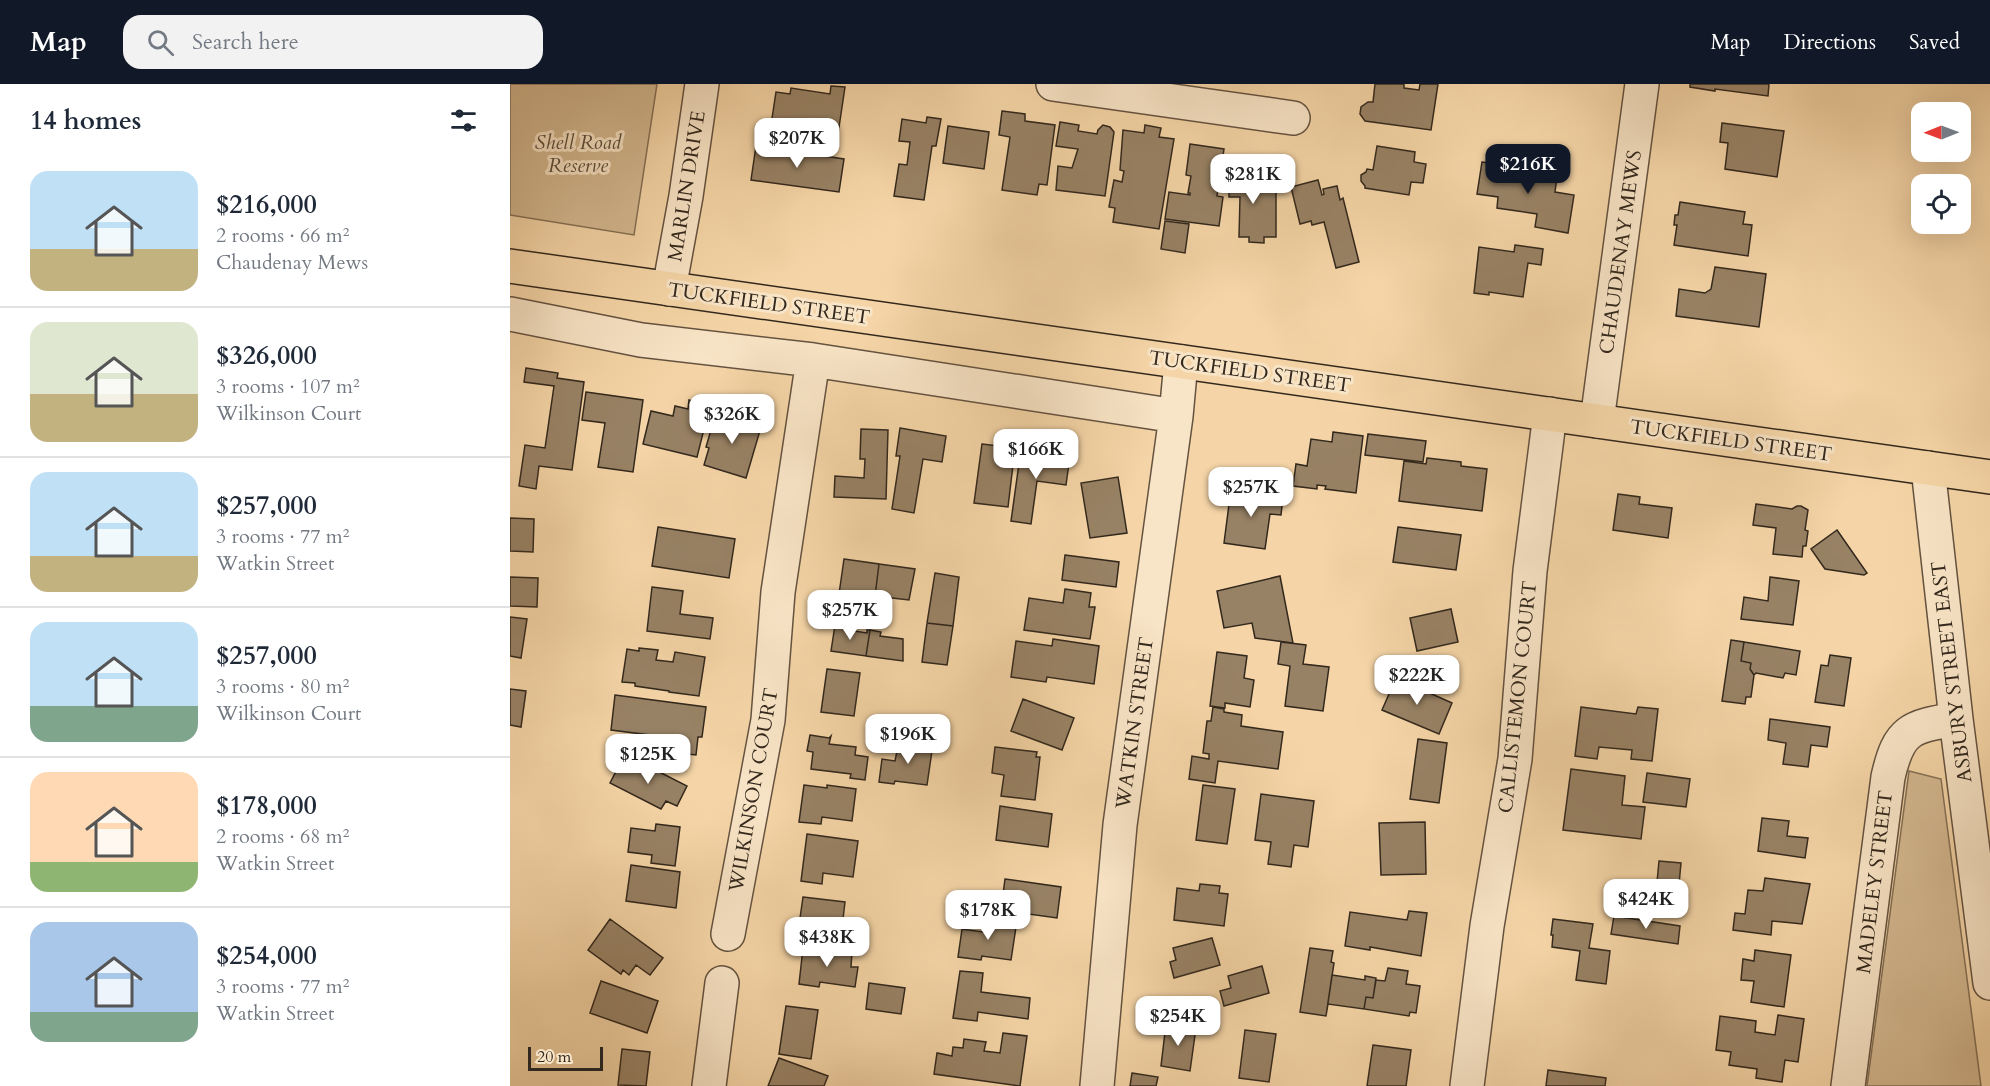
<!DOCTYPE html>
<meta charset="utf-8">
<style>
:root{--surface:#fff;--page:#f2f2f3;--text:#1f2937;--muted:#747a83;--line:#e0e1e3;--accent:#111827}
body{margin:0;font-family:Cardo,serif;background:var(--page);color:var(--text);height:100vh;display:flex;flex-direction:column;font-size:22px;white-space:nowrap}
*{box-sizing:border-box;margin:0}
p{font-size:20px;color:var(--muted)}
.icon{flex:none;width:33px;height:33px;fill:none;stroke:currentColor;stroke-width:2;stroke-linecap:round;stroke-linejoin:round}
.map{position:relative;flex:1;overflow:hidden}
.details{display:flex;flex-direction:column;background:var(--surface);width:510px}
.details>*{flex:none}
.needle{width:39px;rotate:269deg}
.tools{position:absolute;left:1401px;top:18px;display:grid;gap:12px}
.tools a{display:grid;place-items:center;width:60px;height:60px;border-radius:12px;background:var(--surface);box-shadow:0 6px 24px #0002;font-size:30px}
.scale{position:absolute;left:18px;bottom:15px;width:75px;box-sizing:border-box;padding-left:6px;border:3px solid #33281d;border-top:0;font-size:16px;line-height:21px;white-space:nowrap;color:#33281d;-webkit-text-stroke:4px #f8e4c6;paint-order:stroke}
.price{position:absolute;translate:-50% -51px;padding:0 14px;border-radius:12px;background:#fff;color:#222;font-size:20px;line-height:39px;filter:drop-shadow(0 2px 3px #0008)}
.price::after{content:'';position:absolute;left:50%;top:36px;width:18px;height:14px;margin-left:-9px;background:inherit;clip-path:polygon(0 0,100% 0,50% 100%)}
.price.on{background:var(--accent);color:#fff}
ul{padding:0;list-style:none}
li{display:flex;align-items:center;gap:18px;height:150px;padding:0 30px}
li+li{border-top:2px solid var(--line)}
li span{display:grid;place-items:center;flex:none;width:168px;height:120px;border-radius:18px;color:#555}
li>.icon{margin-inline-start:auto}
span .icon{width:72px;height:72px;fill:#fffc;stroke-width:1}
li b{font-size:26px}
h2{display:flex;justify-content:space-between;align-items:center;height:72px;padding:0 30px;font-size:26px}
header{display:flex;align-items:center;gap:36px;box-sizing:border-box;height:84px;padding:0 30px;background:var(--accent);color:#fff}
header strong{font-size:28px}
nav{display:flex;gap:33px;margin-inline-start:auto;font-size:21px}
.search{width:420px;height:54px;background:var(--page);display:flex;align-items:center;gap:15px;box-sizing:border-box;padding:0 21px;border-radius:18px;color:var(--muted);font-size:22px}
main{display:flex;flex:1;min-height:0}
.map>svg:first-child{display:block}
</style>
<header>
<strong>Map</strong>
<div class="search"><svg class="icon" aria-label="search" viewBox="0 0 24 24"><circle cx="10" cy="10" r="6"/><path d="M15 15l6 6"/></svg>Search here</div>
<nav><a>Map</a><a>Directions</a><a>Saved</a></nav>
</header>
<main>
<section class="details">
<h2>14 homes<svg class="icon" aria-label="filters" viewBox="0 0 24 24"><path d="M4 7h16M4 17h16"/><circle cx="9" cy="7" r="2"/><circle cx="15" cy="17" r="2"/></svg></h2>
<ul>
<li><span style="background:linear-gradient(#bfe0f5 65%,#c2b280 0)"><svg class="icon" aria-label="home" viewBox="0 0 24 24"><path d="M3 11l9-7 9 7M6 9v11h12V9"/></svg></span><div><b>$216,000</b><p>2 rooms · 66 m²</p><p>Chaudenay Mews</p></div></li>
<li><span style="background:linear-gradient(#dfe7d0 60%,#c2b280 0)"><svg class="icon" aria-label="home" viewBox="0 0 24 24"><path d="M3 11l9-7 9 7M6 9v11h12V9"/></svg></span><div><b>$326,000</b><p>3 rooms · 107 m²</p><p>Wilkinson Court</p></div></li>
<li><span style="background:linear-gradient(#bfe0f5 70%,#c2b280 0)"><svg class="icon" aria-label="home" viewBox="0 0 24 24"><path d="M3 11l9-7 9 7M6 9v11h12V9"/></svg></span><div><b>$257,000</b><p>3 rooms · 77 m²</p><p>Watkin Street</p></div></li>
<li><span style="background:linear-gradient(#bfe0f5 70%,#7fa58c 0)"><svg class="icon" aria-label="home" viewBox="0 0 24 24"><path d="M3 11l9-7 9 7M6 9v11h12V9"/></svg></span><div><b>$257,000</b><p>3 rooms · 80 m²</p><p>Wilkinson Court</p></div></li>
<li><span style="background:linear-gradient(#ffd9b3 75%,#8fb573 0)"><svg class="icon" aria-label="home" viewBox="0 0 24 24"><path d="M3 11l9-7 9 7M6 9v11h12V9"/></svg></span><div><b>$178,000</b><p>2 rooms · 68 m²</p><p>Watkin Street</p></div></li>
<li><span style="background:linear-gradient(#a9c7e8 75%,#7fa58c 0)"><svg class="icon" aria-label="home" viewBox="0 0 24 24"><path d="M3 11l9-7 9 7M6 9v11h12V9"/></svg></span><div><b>$254,000</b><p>3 rooms · 77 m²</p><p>Watkin Street</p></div></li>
</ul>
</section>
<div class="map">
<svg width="1480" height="1002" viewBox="0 0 1480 1002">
<rect width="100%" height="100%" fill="#f5d5a7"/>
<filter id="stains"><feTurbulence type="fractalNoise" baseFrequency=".00333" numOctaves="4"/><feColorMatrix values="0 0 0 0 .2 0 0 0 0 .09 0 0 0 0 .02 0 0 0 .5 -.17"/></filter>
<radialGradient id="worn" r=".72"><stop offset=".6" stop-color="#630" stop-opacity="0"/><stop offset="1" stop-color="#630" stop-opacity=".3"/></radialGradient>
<path fill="#d4b890" stroke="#847056" stroke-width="1.5" d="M0 0H147L124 151 0 131Z
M1399 687 1431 695 1471 1002H1357Z"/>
<path fill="#988265" stroke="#33281d" stroke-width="1.5" d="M865 0H894V4L909 6 910 0H928L921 46 855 37 850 30 851 23 858 18H863Z
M1180 0H1259L1258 12 1205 5V7L1180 3Z
M321 2 335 3 328 50 261 41 266 8 280 10 281 4 320 10Z
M492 27 515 30V37L545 41 537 101 529 100 527 111 492 106 500 53 489 51Z
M417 33 431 35 426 62H422L414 116 384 112 389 80 397 81 400 58 389 57 392 35 416 39Z
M550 38 569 41 568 47 587 50 588 46 593 41 600 43 604 48 595 112 546 106 548 82 562 84 568 65 546 62Z
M1212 39 1274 47 1267 93 1215 85 1218 59 1210 58Z
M635 41 651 44 649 53 664 55 649 145 603 138 605 124 599 123 604 96 612 98 614 87 610 86 613 46 634 49Z
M438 42 479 48 474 85 433 79Z
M680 60 714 65 707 112 713 113 709 142 655 135 659 108 680 111V109H678L681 92 676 91Z
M246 62 334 75 329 108 241 96Z
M867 62 905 68 904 78 916 80 913 99 901 98 899 111 855 104V102L851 97V91L856 88 857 85 863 86Z
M972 78 994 81 993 85 1047 93 1045 108 1064 111 1058 149 1025 143 1027 130 987 124 988 113 967 110Z
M719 80H741V106L766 107V153H754V159L739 158V153H729L730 113H719Z
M808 96 812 111 814 110 813 105 827 102 830 116 833 114 849 178 826 184 814 138 802 141 801 137 790 140 781 103Z
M1170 118 1235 128 1233 140 1242 141 1238 172 1164 161 1167 141H1164L1165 131H1168Z
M655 137 679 140 675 169 651 165Z
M1005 161 1033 165 1031 181 1018 179 1013 213 979 208V211L964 209 969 163 1004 168Z
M1205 183 1256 190 1249 243 1166 232 1169 205 1195 209 1201 205Z
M16 284 48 289 47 294 74 298 62 386 29 382 26 405 9 402 15 361 35 364 44 302 14 298Z
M76 308 133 316 123 388 88 383 95 339 72 336Z
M179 316 200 321 187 373 133 360 141 327 163 332 165 322 178 325Z
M206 329 251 343 236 394 194 381 199 364 196 363Z
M390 344 436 352 432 378 413 375 404 429 382 425 390 372H386Z
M351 345 378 346 376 415 324 413 325 392 354 394 355 375H350Z
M823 348 853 352 846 409 815 405 816 402 807 401V405L783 402 786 380 797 382 801 355 822 358Z
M858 350 916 357 913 378 855 371Z
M472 360 505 364 498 423 464 419Z
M511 365 560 372 556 401 527 397 521 440 501 437Z
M917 374 951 378V382L977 385 972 427 889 417 894 377 916 380Z
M608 393 617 449 580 454 571 399Z
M721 405 773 412 771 431 760 430 755 465 714 459Z
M1108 410 1130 413 1129 420 1162 424 1158 454 1103 446Z
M1246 420 1282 425 1287 422H1291L1298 426 1295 446 1298 447 1296 462H1293L1292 473 1263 470 1266 444 1243 441Z
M0 434 24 435 23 468 0 467Z
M148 443 225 455 219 494 142 482Z
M888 443 951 451 946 486 883 478Z
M1327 446 1357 489 1354 491 1315 485 1301 465Z
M555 471 609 478 606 503 552 496Z
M334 475 369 480 365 512 342 509V512L329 510Z
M369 480 405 485 399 516 365 512Z
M425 489 449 493 443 542 417 539Z
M770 492 783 559 745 554 742 539 714 544 707 507Z
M0 493 28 494 27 523 0 522Z
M1260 493 1289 497 1283 541 1231 535 1234 513 1258 517Z
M142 503 173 507 170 530 203 534 200 555 137 547Z
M555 505 581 509 579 523H585L580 555 514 546 519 514 553 519Z
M941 525 948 558 907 567 900 534Z
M0 533 17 535 11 574 0 572Z
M417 539 443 542 437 581 412 578Z
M325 541 338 543 337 546 357 549V546H360L356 572 321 567Z
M360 546 371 548 370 552 393 555V577L356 572Z
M543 555 589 562 584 600 537 593 536 598 501 593 506 557 542 562Z
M1221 556 1234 558 1231 577 1241 579 1240 585 1244 591 1241 613H1236L1235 620 1212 617Z
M771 558 796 561 793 580 819 583 813 627 775 622 780 582 768 580Z
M1234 558 1290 567 1286 591 1275 589 1273 594 1246 589 1244 591 1240 585 1241 579 1231 577Z
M129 564 148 566 146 576 163 578 165 568 195 573 189 612 159 608V607L125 602V599L112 598 117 565 129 567Z
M707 568 737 572 734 594 744 596 740 623 715 619V624L700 622Z
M1320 571 1341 574 1334 622 1305 618 1311 581 1318 582Z
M317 585 350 589 344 632 311 628Z
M886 594 942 619 929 650 872 626Z
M0 605 16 607 11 643 0 641Z
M105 611 196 623 192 653H188L186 671 160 668 163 654 101 646Z
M513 615 564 634 552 666 501 647Z
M703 623 714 625V628L732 631 731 642 773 648 768 685 708 677 705 699 679 695 682 672 699 675V670L693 669 697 637H701Z
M1071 623 1126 630 1128 623 1148 625 1142 677 1121 675 1122 666 1089 663 1087 675 1065 672Z
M1260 635 1320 643 1317 663 1301 661 1298 683 1273 680 1276 659 1258 656Z
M300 651 319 654 321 652 319 660 346 663 345 671 358 673 355 696 340 694 341 690 301 685 303 668 297 667Z
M908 655 937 659 929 719 900 715Z
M394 657 423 660 417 701 385 697 384 700 369 698 372 675 385 677 387 667 392 668Z
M485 663 527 668 526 673H530L525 716 491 712 494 691 482 689Z
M112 676 129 685 132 679 177 702 167 722 156 717 151 725 100 699Z
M1061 685 1115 692 1112 721 1135 723 1131 755 1053 746Z
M1137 689 1180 695 1176 723 1133 718Z
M294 701 317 704V701L346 705 342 737 312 733 311 740 289 738Z
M693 701 725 705 717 760 686 756Z
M751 710 804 717 798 763 784 761 781 783 758 780 761 758 745 756Z
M490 722 542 730 538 763 486 756Z
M1252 734 1279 737 1277 752 1298 754 1295 774 1248 767Z
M915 738 916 790 871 791 869 739Z
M146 740 170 743 165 782 141 779 142 771 118 768 121 744 145 747Z
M297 750 348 757 343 793 313 789 312 800 291 797Z
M1149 777 1171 779 1166 832 1144 830Z
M121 781 170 788 166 824 116 817Z
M1255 794 1300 800 1292 840 1262 837 1261 851 1223 846 1225 829 1235 830 1238 806 1253 807Z
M495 795 551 803 547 834 491 826Z
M690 800 710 802 709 809 718 810 714 842 664 836 667 804 689 807Z
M293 813 335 818 330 860 287 855Z
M899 827 917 829 911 872 860 863V866L835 862 840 828 897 836Z
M1104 832 1170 842 1168 860 1101 850Z
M475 833 496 836 495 842 506 843 501 876 472 872 471 876 448 873 452 845 473 848Z
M100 835 153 874 140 891 126 881 119 891 113 886 111 890 78 866Z
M1043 835 1083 840 1079 864 1100 867 1096 900 1066 896 1070 867 1042 863 1043 851H1041Z
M702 854 710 881 664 894 660 878 666 876 663 864Z
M293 864 342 868 341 883H348L345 903 310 898 309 903 289 900Z
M800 864 823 867 821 878 824 879 816 932 790 928Z
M1245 866 1281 871 1274 923 1241 918 1244 897 1231 896 1233 875 1244 877Z
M752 882 759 909 714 922 710 907 721 904 718 892Z
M878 884 898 887 896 900 910 902 906 929 900 928 899 932 854 925 856 913 863 914 866 896 875 897Z
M450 887 473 889 471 908 520 914 518 935 468 928 467 937 443 934Z
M822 891 855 896V892L866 894 863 914 856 913 854 925 818 920 816 932Z
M91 897 148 917 137 949 80 929Z
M359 899 395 904 391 930 356 925Z
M276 922 308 926 301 975 269 970Z
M1268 931 1294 935 1288 978 1275 976 1272 998 1246 994 1247 985 1219 981 1221 968 1206 966 1210 932 1246 937 1245 948 1265 951Z
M656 940 686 944 680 987 651 982Z
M735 946 766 950 759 998 729 994Z
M493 949 517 952 510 1002 424 990 427 969 442 972 443 963 453 964 454 955 476 958 474 967 490 969Z
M863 961 901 966 896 1002H857Z
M112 965 140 968 136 1002 108 1001Z
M269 974 318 992 314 1002H258Z
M1038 986 1096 994 1095 1002H1036Z
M622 989 648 993 646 1002H620Z"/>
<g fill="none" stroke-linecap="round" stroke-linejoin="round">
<g stroke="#645340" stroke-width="36">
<path id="minor" d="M543 0 783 34
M159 205 176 112 192 0
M0 230 131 256 303 276 666 332
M1087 337 1132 0
M1418 384 1446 635 1480 899
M218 850 258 636 268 508 303 276
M199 1002 212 899
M587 1002 610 741 666 332 671 278
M957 1002 977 842 1005 675 1020 487 1040 330
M1338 1002 1378 693C1389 645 1400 643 1446 635"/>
</g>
<g stroke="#33281d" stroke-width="36">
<path id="major" d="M0 182 1480 393"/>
</g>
<use href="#minor" stroke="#f8e4c6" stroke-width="33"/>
<use href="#major" stroke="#f5d5a7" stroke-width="33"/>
</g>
<g text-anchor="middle" stroke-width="6" stroke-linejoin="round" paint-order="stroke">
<g font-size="20" font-style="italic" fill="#5b4c3a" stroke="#f8e4c6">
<text x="68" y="65">Shell Road<tspan x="68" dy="23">Reserve</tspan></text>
</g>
<g font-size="20" fill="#33281d" stroke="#f8e4c6">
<text transform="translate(176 102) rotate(-81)" y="7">MARLIN DRIVE</text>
<text transform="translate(1110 168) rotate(-82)" y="7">CHAUDENAY MEWS</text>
<text transform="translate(259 219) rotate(8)" y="7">TUCKFIELD STREET</text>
<text transform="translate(740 287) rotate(8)" y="7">TUCKFIELD STREET</text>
<text transform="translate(1221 356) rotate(8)" y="7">TUCKFIELD STREET</text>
<text transform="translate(1441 588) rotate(-97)" y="7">ASBURY STREET EAST</text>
<text transform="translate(1007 613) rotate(-84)" y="7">CALLISTEMON COURT</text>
<text transform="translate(624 639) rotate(-82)" y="7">WATKIN STREET</text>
<text transform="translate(243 706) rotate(-80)" y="7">WILKINSON COURT</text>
<text transform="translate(1364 798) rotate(-83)" y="7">MADELEY STREET</text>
</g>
</g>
<rect width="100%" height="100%" filter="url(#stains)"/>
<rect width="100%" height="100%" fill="url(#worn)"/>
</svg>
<div class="tools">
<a><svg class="needle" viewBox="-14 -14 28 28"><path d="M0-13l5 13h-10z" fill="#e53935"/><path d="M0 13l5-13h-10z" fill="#747a83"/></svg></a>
<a><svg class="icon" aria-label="locate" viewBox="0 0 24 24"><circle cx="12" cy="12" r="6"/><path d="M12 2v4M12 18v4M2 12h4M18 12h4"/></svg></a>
</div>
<div class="scale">20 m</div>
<b class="price" style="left:287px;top:85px">$207K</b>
<b class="price on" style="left:1018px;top:111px">$216K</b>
<b class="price" style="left:743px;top:121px">$281K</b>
<b class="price" style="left:222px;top:361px">$326K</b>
<b class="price" style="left:526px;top:396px">$166K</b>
<b class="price" style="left:741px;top:434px">$257K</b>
<b class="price" style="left:340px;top:557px">$257K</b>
<b class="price" style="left:907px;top:622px">$222K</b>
<b class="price" style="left:398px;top:681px">$196K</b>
<b class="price" style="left:138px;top:701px">$125K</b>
<b class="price" style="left:1136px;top:846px">$424K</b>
<b class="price" style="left:478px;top:857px">$178K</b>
<b class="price" style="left:317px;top:884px">$438K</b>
<b class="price" style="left:668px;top:963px">$254K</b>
</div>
</main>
